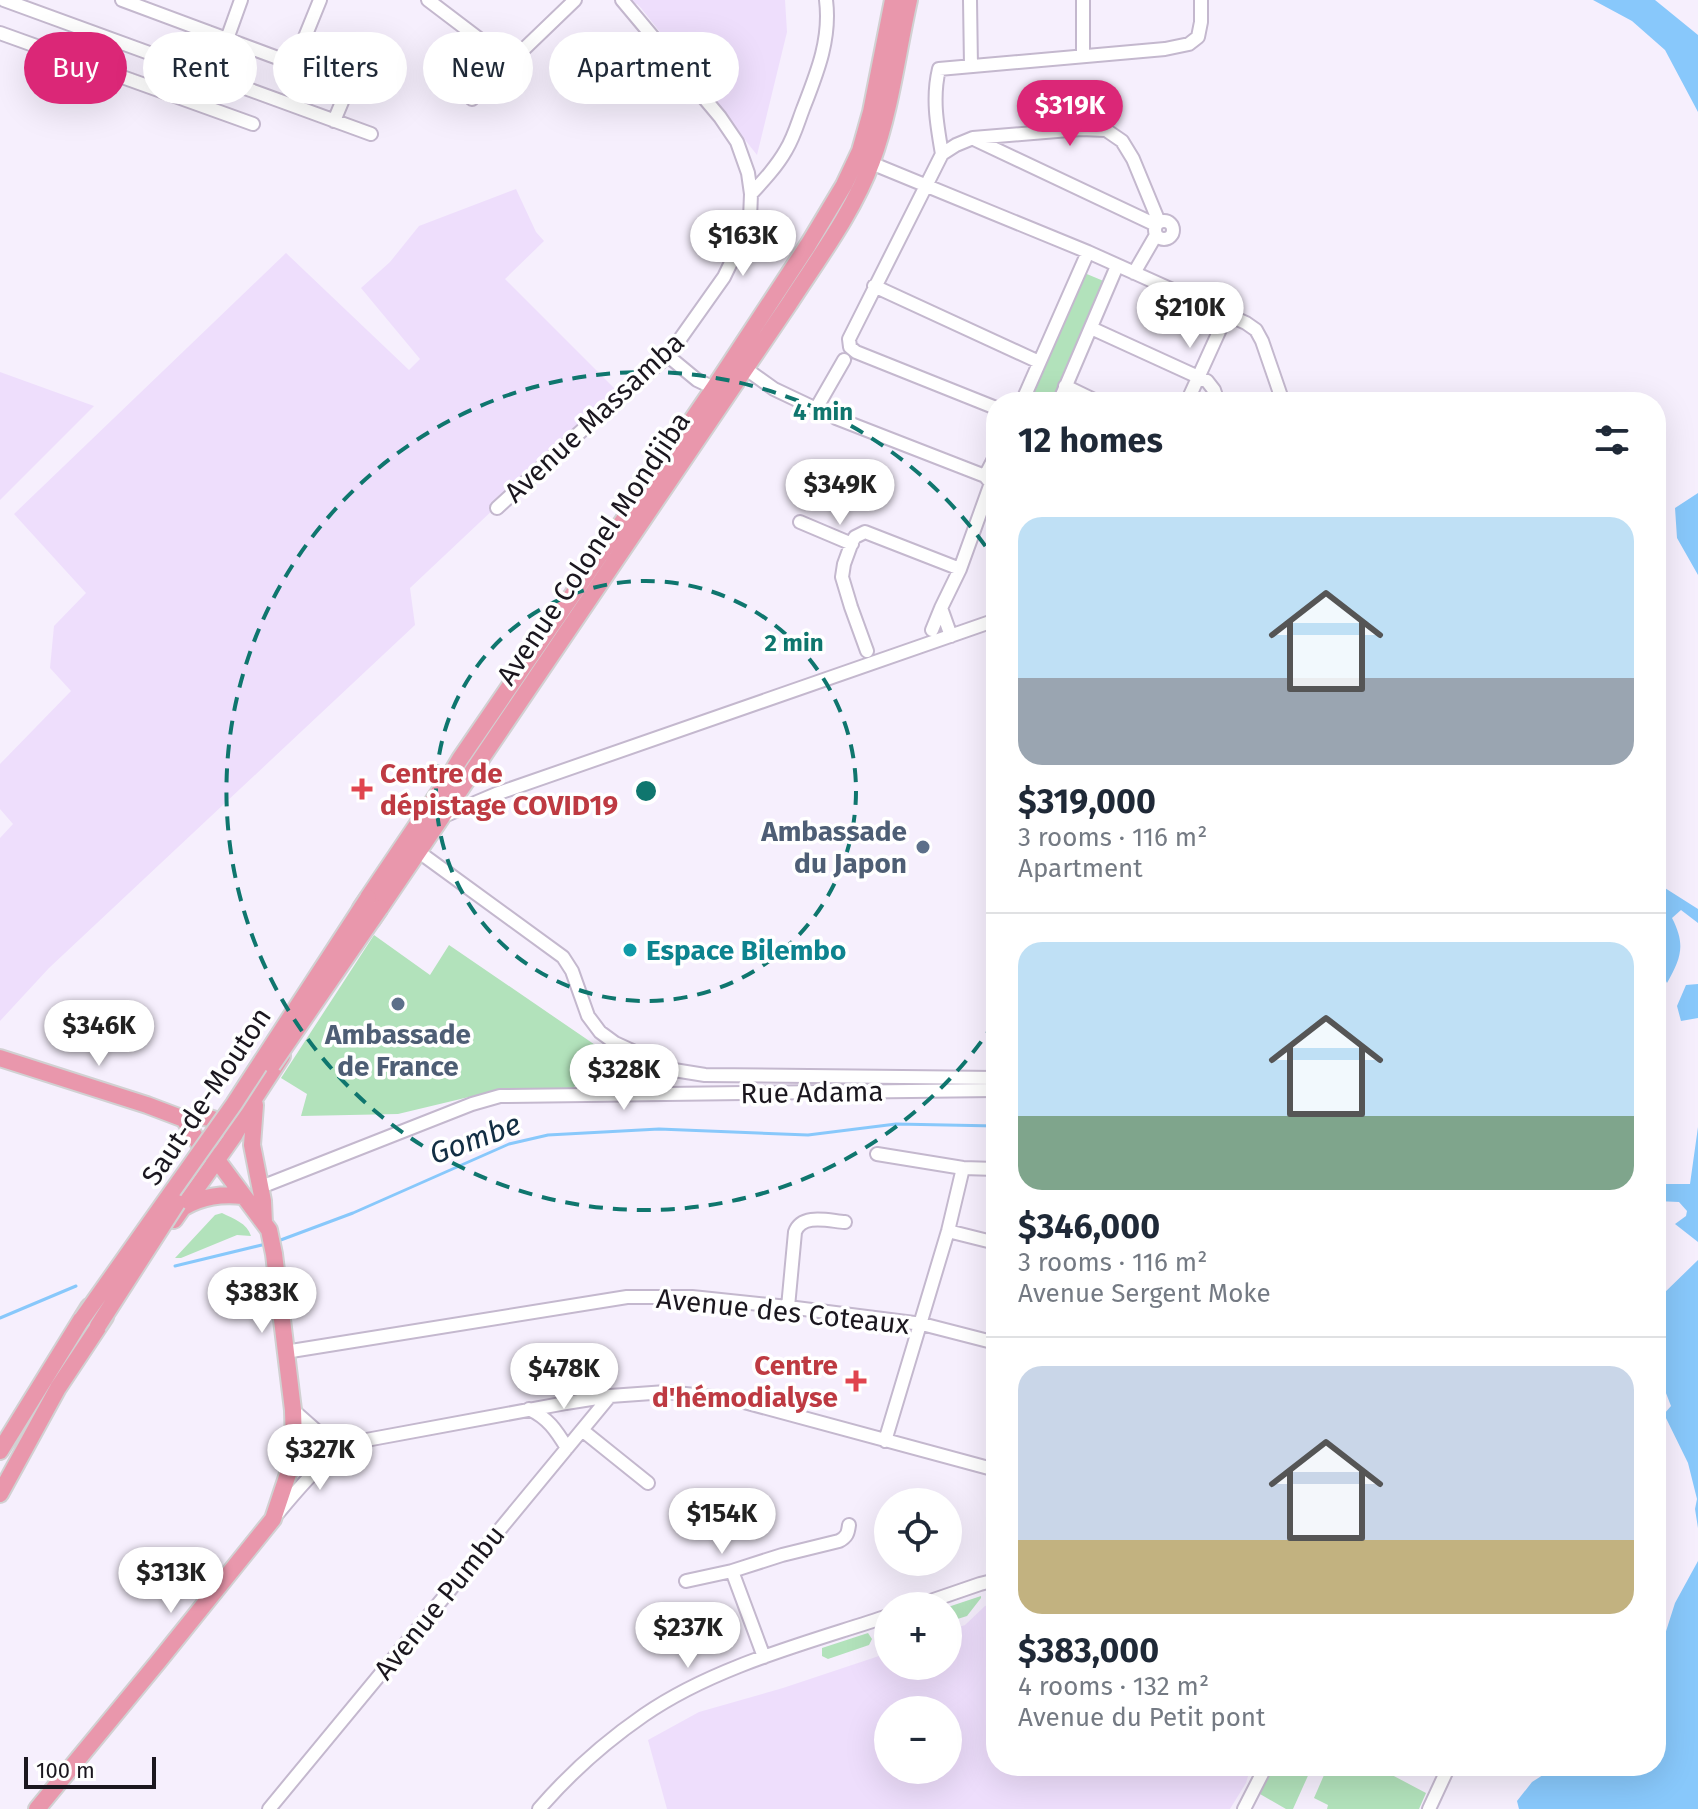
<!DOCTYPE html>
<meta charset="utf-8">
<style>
:root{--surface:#fff;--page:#f2f2f3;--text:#1f2937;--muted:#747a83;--line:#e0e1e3;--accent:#db2777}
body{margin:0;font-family:"Fira Sans",sans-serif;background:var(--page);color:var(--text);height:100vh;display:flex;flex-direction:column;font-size:30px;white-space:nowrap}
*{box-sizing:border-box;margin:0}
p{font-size:26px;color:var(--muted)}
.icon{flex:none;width:44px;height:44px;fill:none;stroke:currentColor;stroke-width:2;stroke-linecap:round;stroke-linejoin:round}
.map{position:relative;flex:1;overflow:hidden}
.sheet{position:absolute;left:986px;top:392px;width:680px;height:1384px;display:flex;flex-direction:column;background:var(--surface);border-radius:32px;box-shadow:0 8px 32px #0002}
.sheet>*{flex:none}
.banner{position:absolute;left:24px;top:32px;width:760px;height:72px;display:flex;gap:16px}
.controls{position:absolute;left:874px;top:1488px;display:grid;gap:16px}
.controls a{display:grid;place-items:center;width:88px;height:88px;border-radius:50%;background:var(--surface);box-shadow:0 8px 32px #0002;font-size:40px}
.scale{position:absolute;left:24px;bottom:20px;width:132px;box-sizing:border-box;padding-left:8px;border:4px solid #1b171f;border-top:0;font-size:22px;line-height:28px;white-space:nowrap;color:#1b171f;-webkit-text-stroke:6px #fff;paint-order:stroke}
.price{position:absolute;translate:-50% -68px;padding:0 18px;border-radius:28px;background:#fff;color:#222;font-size:26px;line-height:52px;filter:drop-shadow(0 2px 4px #0008)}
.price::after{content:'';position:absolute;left:50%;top:48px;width:24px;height:18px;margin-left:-12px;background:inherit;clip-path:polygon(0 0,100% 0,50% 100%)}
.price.current{background:var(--accent);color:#fff}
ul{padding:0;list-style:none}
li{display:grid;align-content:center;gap:16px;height:424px;padding:0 32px}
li+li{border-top:2px solid var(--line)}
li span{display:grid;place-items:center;height:248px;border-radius:24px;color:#555}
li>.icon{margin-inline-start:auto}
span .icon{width:144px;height:144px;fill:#fffc;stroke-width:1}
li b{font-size:34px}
h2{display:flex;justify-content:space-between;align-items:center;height:96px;padding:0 32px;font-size:34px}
.pill{padding:0 28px;border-radius:36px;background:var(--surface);box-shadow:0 8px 32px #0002;font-size:28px;line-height:72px}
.pill.current{background:var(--accent);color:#fff}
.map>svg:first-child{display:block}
</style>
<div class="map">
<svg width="1698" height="1809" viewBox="0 0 1698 1809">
<rect width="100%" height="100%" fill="#f6effd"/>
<path fill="#eedefc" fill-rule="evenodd" d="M626 0H785L787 32 757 155 641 8 637 4 630 5Z
M516 189 536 232 544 241 505 279 618 392 410 588 415 625 49 968 0 1021V838L13 824 0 809V764L71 691 50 668 54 626 86 593 14 514 286 253 409 370 420 359 361 288 390 262 419 226Z
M0 372 94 406 0 500Z
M996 1603V1766H1251L1246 1783 1230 1809H667L648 1740 699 1712 783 1688 888 1653V1666H948V1631L965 1625 985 1606ZM948 1710V1770H888V1710Z"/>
<path fill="#b2e2bb" d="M1082 272 1106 282 1054 402H1026Z
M374 935 430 975 449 945 604 1051 570 1092 494 1091 398 1114 301 1116 307 1094 281 1078Z
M222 1213C234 1219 247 1223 251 1236L237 1235 181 1258H175L215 1215Z
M981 1596V1598L967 1616 948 1622V1607Z
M868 1633 872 1639 869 1645 828 1659 822 1656V1648Z
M1271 1766H1375L1426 1793 1419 1809H1327L1328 1805 1314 1798 1324 1775 1311 1769 1293 1809H1286L1260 1794Z"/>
<path fill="#88c8fb" d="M1593 0H1655L1698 35V112L1665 50 1632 21Z
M1698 493V575L1677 538 1675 508Z
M1657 883 1698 909V964V923L1681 910 1672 918C1686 945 1681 958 1667 983L1656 961 1664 929Z
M1698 984V1018L1681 1021 1677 1006 1686 985Z
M1698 1127V1242L1675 1224 1686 1216 1687 1211 1679 1202 1656 1201V1184H1690Z
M1698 1260V1528L1695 1509 1697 1499 1688 1463 1664 1414 1671 1406 1657 1370 1658 1342 1656 1339V1312L1661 1296Z
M1698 1561V1809H1519L1517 1801 1532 1782 1557 1766H1656V1655L1661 1647 1675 1603Z"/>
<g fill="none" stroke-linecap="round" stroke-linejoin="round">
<path stroke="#88c8fb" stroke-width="3" d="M278 1241 353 1213 509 1144 548 1135 659 1129 808 1135 896 1124 996 1126
M175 1266 266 1244
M0 1318 76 1286"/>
<g stroke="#c4b8ce" stroke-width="16">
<path id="minor" d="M4 0 371 134
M122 0 364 90
M428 0 511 63
M970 0 971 66
M1083 0V56
M0 33 253 124
M227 39 241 0
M294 64 320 0
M194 70 208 32
M472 99 575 0
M189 101 202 72
M334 121 349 85
M976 140 1156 225
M942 154C937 125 932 98 939 69L1165 49 1189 44 1198 37 1201 22V0
M871 163 1088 252 1246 323 1256 330 1262 341 1283 402
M751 194C764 180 777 166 786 150 794 137 798 122 803 109 817 73 831 39 826 0
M1155 230a9 9 0 1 1 18 0a9 9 0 1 1-18 0Z
M1134 273 1156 235
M874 286 1039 362
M1091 328 1207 381 1214 390 1218 402
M668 356 697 380 714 388
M739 364 774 389 812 407H817L844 360
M1065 386 1098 402
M1022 402 1088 252
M1059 402 1117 266
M1187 402 1227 314
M996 408 856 352 850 347 849 339 942 154 956 145 973 138 1081 129 1106 130 1122 141 1133 159 1159 222
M836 418 985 476 996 489
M985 476 996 455
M497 508 600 414 668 356 724 277 738 248 750 219 751 194 748 173 737 142 720 117 622 0
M800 522 852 544
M932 630 941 608
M951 636 941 608 960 569 991 483
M867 651 851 607 842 577 844 564 852 542 855 537 865 532 960 569
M444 816 496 794 996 620
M419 852 563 957 572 971 588 1016 600 1032 615 1043 674 1070 705 1075 996 1078
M877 1154 963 1168 996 1169
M261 1187 472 1104 500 1096 996 1090
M948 1231 996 1243
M788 1307 795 1232C802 1213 829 1221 845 1222
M285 1352 627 1297H692L788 1307 922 1324 996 1343
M529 1409C548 1418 556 1430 567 1448
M293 1410 319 1433 350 1443
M582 1430 648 1483
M885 1441 948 1231 963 1168
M278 1513C300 1487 321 1461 350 1443L566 1403 610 1396 666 1392 733 1399 996 1470
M686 1581 732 1571
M916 1606 980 1584 996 1580
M764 1657 732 1571 782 1555 839 1541C847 1537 848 1533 849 1525
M269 1809 610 1396
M539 1809C570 1773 605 1742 644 1715 715 1666 807 1643 888 1616
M1244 1809 1266 1766
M1429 1809 1449 1766"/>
</g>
<g stroke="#d1d1d2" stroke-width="20">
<path id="major" d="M361 908 448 779 460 759 714 388 808 245 844 185 860 151 871 112 893 0
M372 920 789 304C818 259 854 211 872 161 891 109 897 54 909 0
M0 1058 147 1105 184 1119
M255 1105 252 1145 263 1201 264 1223
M184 1119C205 1115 213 1116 230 1130
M184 1207C203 1196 221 1194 243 1196
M174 1220 235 1134 256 1096 282 1056
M0 1451 89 1307
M0 1494 58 1388 105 1317
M37 1809 158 1662 273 1519 288 1474 294 1444 293 1410 274 1254 269 1230 217 1160 198 1142 184 1119"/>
</g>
<use href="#minor" stroke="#fff" stroke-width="12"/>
<use href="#major" stroke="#e997ac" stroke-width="16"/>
<g stroke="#d1d1d2" stroke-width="20" stroke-linecap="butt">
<path id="major-bridge" d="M272 1065 380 908
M82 1319 234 1104 368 898
M98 1326 177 1203"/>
</g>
<use href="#major-bridge" stroke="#e997ac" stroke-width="16"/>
</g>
<g fill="none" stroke="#0f766e" stroke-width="4" stroke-dasharray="14 10">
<circle cx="646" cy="791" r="210"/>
<path d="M995 1022A419 419 0 1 1 995 560"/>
</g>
<g fill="#e0444e" stroke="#fff" stroke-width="3">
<path d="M358 777h8v8h8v8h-8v8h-8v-8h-8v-8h8z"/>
<path d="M852 1369h8v8h8v8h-8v8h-8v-8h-8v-8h8z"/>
</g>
<g fill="#5c6f8a" stroke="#fff" stroke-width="3">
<circle cx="923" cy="847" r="8"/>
<circle cx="398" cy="1004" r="8"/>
</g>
<circle fill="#0f9aa8" stroke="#fff" stroke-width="3" cx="630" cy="950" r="8"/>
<g text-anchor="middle" stroke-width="7" stroke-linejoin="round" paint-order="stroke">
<g font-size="28" fill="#1b171f" stroke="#fff">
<text transform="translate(594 417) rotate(-43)" y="10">Avenue Massamba</text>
<text transform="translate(593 548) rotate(-56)" y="10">Avenue Colonel Mondjiba</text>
<text transform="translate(812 1092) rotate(-1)" y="10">Rue Adama</text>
<text transform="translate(206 1096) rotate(-56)" y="10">Saut-de-Mouton</text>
<text transform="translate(783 1311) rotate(6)" y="10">Avenue des Coteaux</text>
<text transform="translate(439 1602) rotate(-51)" y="10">Avenue Pumbu</text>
</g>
<g font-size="28" font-weight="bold" fill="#be3a42" stroke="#fff" text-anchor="start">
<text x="380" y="783">Centre de<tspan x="380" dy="32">dépistage COVID19</tspan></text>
<text x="838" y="1375" text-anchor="end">Centre<tspan x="838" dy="32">d'hémodialyse</tspan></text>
</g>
<g font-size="28" font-weight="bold" fill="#4e5e75" stroke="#fff" text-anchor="end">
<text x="907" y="841">Ambassade<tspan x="907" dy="32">du Japon</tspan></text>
<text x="398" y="1044" text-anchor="middle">Ambassade<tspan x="398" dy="32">de France</tspan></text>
</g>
<g font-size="28" font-weight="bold" fill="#0d838f" stroke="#fff" text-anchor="start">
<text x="646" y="960">Espace Bilembo</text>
</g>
<g font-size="30" font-style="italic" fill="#122e43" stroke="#fff">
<text transform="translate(475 1139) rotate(-20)" y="10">Gombe</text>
</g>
</g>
<circle cx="646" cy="791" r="12" fill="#0f766e" stroke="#fff" stroke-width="4"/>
<g font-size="24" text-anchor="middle" font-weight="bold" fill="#0f766e" stroke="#fff" stroke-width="7" stroke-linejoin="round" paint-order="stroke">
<text x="823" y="420">4 min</text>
<text x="794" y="651">2 min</text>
</g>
</svg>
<div class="controls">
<a><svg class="icon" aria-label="locate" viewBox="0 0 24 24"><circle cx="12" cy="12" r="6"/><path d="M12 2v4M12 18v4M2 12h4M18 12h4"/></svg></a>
<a>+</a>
<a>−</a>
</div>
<div class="scale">100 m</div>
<b class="price current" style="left:1070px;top:148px">$319K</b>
<b class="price" style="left:743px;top:278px">$163K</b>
<b class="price" style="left:1190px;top:350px">$210K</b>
<b class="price" style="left:840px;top:527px">$349K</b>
<b class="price" style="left:99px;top:1068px">$346K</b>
<b class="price" style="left:624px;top:1112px">$328K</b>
<b class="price" style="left:262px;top:1335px">$383K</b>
<b class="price" style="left:564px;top:1411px">$478K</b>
<b class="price" style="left:320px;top:1492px">$327K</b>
<b class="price" style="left:722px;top:1556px">$154K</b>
<b class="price" style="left:171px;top:1615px">$313K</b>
<b class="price" style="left:688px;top:1670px">$237K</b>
<div class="banner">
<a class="pill current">Buy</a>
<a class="pill">Rent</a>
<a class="pill">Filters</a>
<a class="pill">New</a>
<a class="pill">Apartment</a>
</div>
<section class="sheet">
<h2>12 homes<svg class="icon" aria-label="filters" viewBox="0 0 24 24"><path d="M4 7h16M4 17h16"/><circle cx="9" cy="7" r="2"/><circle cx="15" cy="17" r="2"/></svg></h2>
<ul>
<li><span style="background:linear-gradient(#bfe0f5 65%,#9aa5b1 0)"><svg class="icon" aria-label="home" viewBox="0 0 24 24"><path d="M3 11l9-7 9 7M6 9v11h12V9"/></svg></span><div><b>$319,000</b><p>3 rooms · 116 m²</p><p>Apartment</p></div></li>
<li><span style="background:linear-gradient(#bfe0f5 70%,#7fa58c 0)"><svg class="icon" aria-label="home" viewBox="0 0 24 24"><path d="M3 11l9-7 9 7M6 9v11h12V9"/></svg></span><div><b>$346,000</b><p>3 rooms · 116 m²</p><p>Avenue Sergent Moke</p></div></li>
<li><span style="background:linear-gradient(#c9d6e8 70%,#c2b280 0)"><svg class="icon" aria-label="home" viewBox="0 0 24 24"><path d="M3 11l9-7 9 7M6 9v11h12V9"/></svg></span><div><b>$383,000</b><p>4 rooms · 132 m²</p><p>Avenue du Petit pont</p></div></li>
</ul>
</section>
</div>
